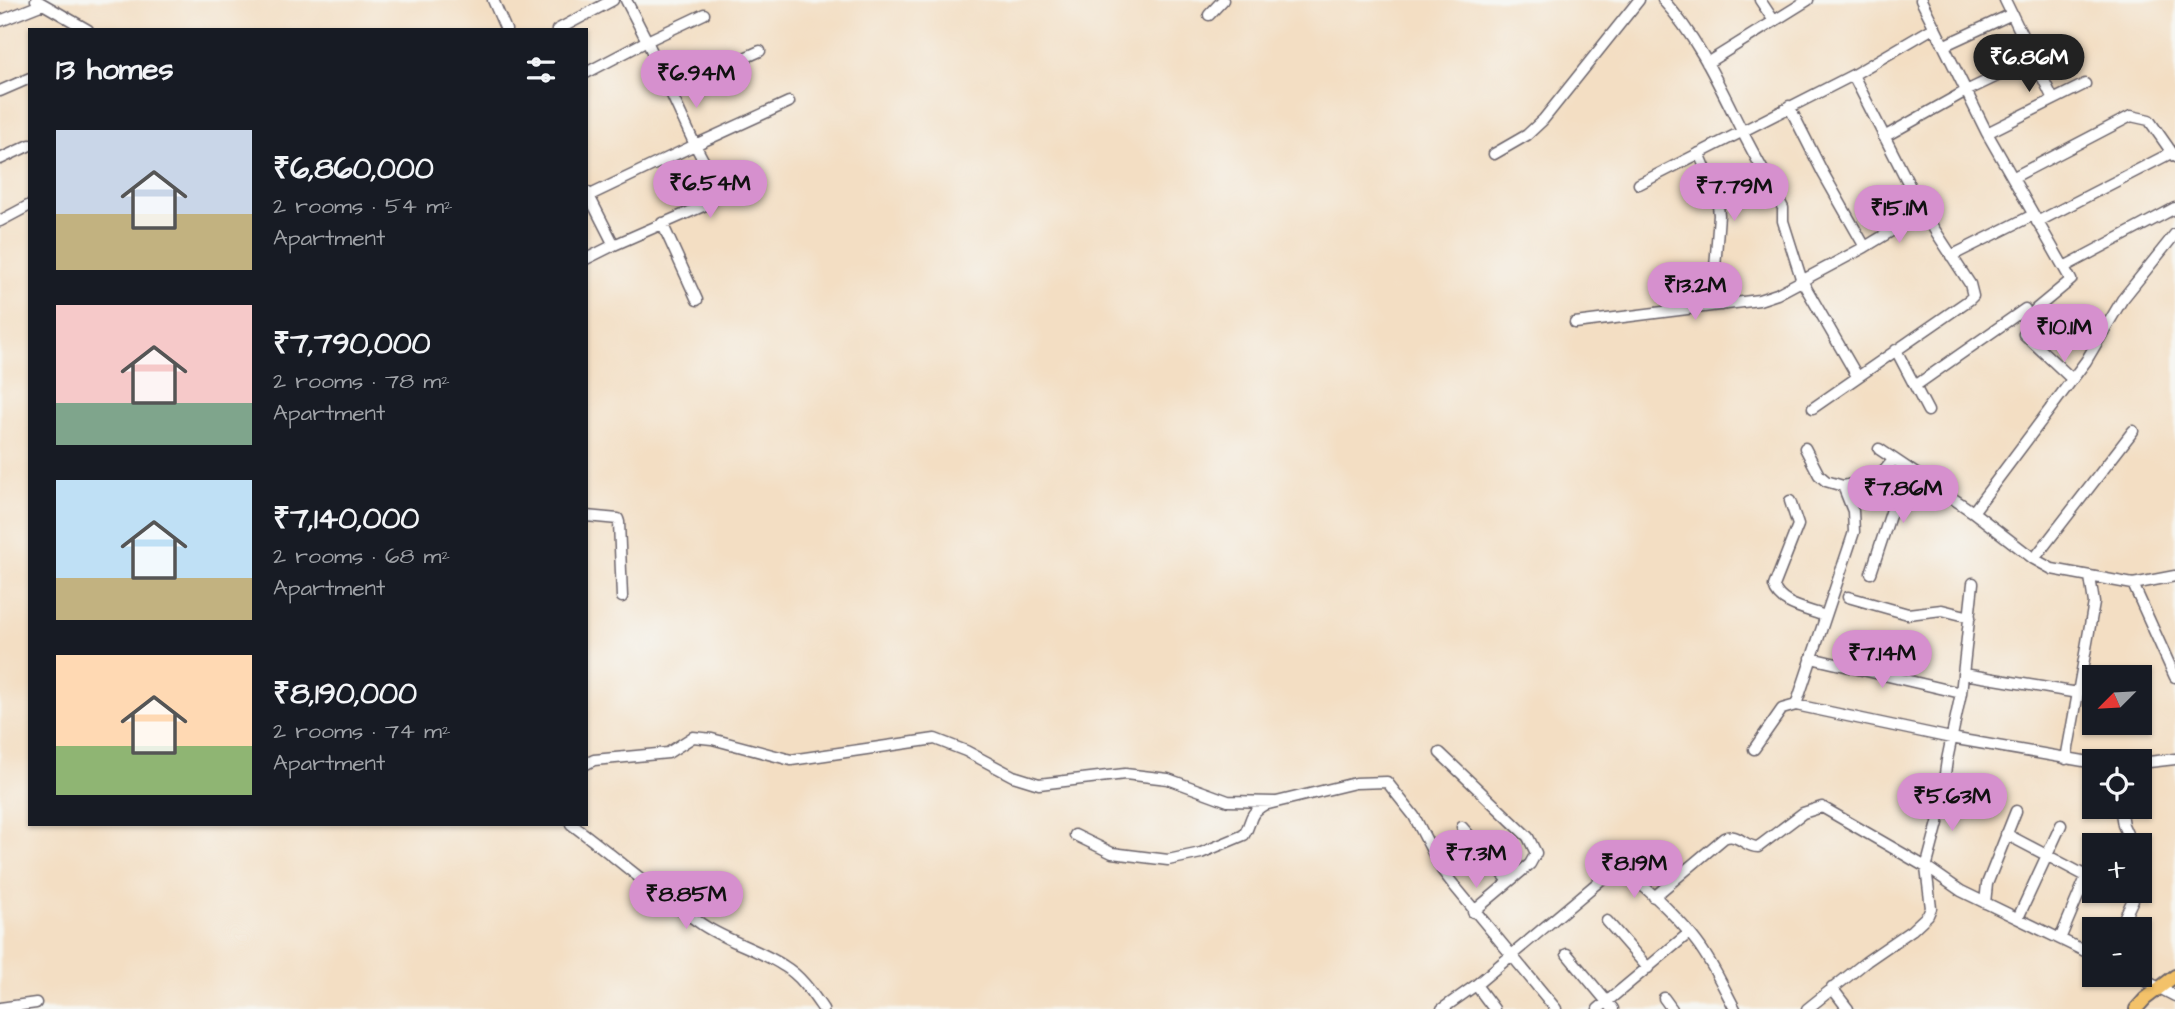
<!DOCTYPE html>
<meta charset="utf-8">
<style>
:root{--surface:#171b24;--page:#242831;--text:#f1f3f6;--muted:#9ea1a6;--accent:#d690ce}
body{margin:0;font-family:"Architects Daughter",sans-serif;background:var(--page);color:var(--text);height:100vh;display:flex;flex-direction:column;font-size:26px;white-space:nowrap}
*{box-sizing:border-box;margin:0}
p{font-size:23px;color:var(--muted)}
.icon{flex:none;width:38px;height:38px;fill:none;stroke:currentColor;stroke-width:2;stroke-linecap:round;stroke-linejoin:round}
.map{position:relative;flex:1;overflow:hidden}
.details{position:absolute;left:28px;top:28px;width:560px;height:798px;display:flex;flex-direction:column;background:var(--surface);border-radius:0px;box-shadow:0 2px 5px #0004}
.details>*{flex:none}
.needle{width:46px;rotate:246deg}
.buttons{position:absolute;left:2082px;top:665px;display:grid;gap:14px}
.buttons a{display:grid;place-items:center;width:70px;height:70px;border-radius:0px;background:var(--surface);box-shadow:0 2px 5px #0004;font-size:35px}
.price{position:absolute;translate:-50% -60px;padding:0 16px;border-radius:24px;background:var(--accent);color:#111;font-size:23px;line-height:46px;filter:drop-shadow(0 2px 4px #0008)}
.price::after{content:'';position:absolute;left:50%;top:42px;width:21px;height:16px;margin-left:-10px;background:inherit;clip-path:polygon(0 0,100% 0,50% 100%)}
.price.on{background:#222;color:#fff}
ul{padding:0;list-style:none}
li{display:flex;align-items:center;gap:21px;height:175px;padding:0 28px}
li span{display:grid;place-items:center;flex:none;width:196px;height:140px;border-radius:0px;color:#555}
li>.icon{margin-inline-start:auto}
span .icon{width:84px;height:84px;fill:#fffc;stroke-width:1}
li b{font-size:30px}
h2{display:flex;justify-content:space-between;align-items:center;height:84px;padding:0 28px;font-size:30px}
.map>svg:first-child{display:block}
</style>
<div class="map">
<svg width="2175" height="1009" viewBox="0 0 2175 1009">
<rect width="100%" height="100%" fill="#f6f6f2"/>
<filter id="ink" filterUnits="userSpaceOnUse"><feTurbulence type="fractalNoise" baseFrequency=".0143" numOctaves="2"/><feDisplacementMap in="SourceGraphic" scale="14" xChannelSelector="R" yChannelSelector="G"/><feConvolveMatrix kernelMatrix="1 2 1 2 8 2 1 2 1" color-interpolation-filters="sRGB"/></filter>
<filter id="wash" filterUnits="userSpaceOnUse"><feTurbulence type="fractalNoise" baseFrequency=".00686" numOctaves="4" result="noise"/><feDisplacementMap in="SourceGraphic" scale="28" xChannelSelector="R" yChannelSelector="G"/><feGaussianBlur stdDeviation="1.57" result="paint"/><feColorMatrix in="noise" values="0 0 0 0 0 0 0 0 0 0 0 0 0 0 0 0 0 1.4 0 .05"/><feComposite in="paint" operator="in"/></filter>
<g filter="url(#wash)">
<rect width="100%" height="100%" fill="#f3dec3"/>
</g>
<g filter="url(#ink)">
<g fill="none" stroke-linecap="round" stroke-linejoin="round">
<g stroke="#6b646b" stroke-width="13">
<path id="minor" d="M36 0 88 30
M493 0 506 30
M626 0 647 41 704 14
M1663 0C1698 38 1719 85 1742 131 1755 157 1770 182 1783 208V221L1802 281 1857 376
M1760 0 1774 21
M1921 0 1987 133 2071 280 2036 309 2024 334 2072 379
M2005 0 2053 99
M1209 15 1223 0
M0 21 43 4
M557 30 613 0
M1945 45 2012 14
M1707 63 1808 0
M586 73 647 41 695 145 586 197
M0 91 30 78
M670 91 760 51
M1789 106 1823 173 1865 247 1923 212 1853 75
M1987 133 2085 84
M1884 137 1966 91 2035 58
M1699 153 1717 196 1719 215 1715 268 1721 305
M1494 154 1527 135 1543 120 1639 0
M0 159 30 145
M2014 177 2131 116 2149 120 2175 157
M1639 184 1853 75 1935 27
M0 221 30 205
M2037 222 2171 153
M662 223 697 300
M614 245 710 203 717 194 716 184 695 145 789 102
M1951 256 2033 215
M586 259 614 245 587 192
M2064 267 2175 208
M1575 323 1759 300 1777 294 1865 247
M1896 350 1928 411
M1915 386 2025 309
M1813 408 1969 300 1973 296 1970 284 1923 212
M1805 448 1819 475 1826 481 1843 486 1878 478 1894 459
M1879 449 1973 512 2034 559 2052 569 2133 584 2175 576
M1790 501 1798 525 1774 586C1779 605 1807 609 1825 616
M1973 512 2086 361 2122 300 2175 234
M586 516 618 519 619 522 622 597
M2034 559 2133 431
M1871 573 1906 467
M2133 584 2175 677
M1848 597 1908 614 1942 610 1970 617
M1811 658 1961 693
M1964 674 2078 693 2066 759
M2078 693 2094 603 2090 577
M1796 705 1854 532 1853 511 1843 486
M1754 749 1782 709 1796 705 1951 738 2095 763
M1440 753 1528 837 1536 853 1530 864 1473 912
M2140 763 2175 759
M586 764 594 760 668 753 693 737 712 739 791 760 935 739 966 751 1013 776 1039 784 1125 774 1168 779 1228 801 1275 802
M2120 807 2123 825 2132 845
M571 824C616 857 657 894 703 925 729 942 758 949 784 966 801 976 812 993 823 1009
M1462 827 1509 881
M2006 834 2086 876
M1075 835 1112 853 1168 860 1201 853 1244 835C1253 821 1247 815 1264 805L1355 783 1387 782 1414 816 1442 870 1452 883 1556 1009
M2100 845 2101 842
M2140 871V882
M1654 897 1724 838C1738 832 1744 847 1758 847L1803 813 1822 807 1931 870 1961 891 2095 956
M1985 903 1987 884 2016 811
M2018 918 2061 825
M1607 921 1648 968
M2119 929 2137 891
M2060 939 2095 856
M1567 954 1613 1009
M2134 975 2175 996
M1476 985 1494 1009
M1832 988 1848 1009
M1664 998 1672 1009
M0 1008 36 1003
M1442 1009 1476 985 1608 874C1614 872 1618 871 1624 874 1645 882 1690 931 1703 951 1715 969 1725 990 1735 1009
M1598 1009 1689 933
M1807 1009 1867 961 1912 930 1928 915 1931 908 1926 868 1938 823 1947 760 1961 693 1973 583"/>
</g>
<g stroke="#6b646b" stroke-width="16">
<path id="major" d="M2136 1009 2145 999 2175 976"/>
</g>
<use href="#minor" stroke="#fff" stroke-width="10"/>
<use href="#major" stroke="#f3c26a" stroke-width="12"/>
</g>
</g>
</svg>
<div class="buttons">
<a><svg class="needle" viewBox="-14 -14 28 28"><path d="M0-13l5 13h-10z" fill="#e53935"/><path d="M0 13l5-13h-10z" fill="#9ea1a6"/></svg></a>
<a><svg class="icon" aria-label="locate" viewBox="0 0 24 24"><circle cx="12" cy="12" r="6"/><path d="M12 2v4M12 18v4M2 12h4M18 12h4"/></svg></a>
<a>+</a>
<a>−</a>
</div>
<b class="price on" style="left:2029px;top:94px">₹6.86M</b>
<b class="price" style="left:696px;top:110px">₹6.94M</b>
<b class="price" style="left:710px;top:220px">₹6.54M</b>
<b class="price" style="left:1734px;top:223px">₹7.79M</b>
<b class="price" style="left:1899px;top:245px">₹15.1M</b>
<b class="price" style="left:1695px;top:322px">₹13.2M</b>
<b class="price" style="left:2064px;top:364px">₹10.1M</b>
<b class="price" style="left:1903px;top:525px">₹7.86M</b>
<b class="price" style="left:1882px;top:690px">₹7.14M</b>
<b class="price" style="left:1952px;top:833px">₹5.63M</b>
<b class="price" style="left:1476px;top:890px">₹7.3M</b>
<b class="price" style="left:1634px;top:900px">₹8.19M</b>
<b class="price" style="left:686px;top:931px">₹8.85M</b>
<section class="details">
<h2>13 homes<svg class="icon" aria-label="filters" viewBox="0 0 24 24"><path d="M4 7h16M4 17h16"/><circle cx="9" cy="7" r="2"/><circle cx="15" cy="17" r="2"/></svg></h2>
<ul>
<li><span style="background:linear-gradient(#c9d6e8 60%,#c2b280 0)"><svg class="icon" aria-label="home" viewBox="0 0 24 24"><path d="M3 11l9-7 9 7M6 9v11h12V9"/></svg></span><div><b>₹6,860,000</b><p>2 rooms · 54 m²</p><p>Apartment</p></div></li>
<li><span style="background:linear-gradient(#f6c9c9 70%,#7fa58c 0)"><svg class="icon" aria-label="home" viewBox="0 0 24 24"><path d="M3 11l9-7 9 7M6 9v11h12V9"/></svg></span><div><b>₹7,790,000</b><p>2 rooms · 78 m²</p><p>Apartment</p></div></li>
<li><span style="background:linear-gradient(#bfe0f5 70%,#c2b280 0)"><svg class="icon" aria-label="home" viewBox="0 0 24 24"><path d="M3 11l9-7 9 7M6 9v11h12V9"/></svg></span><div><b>₹7,140,000</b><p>2 rooms · 68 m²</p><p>Apartment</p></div></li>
<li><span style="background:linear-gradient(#ffd9b3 65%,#8fb573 0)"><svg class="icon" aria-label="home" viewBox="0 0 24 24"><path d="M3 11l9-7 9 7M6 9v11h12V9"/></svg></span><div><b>₹8,190,000</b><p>2 rooms · 74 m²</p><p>Apartment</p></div></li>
</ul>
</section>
</div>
